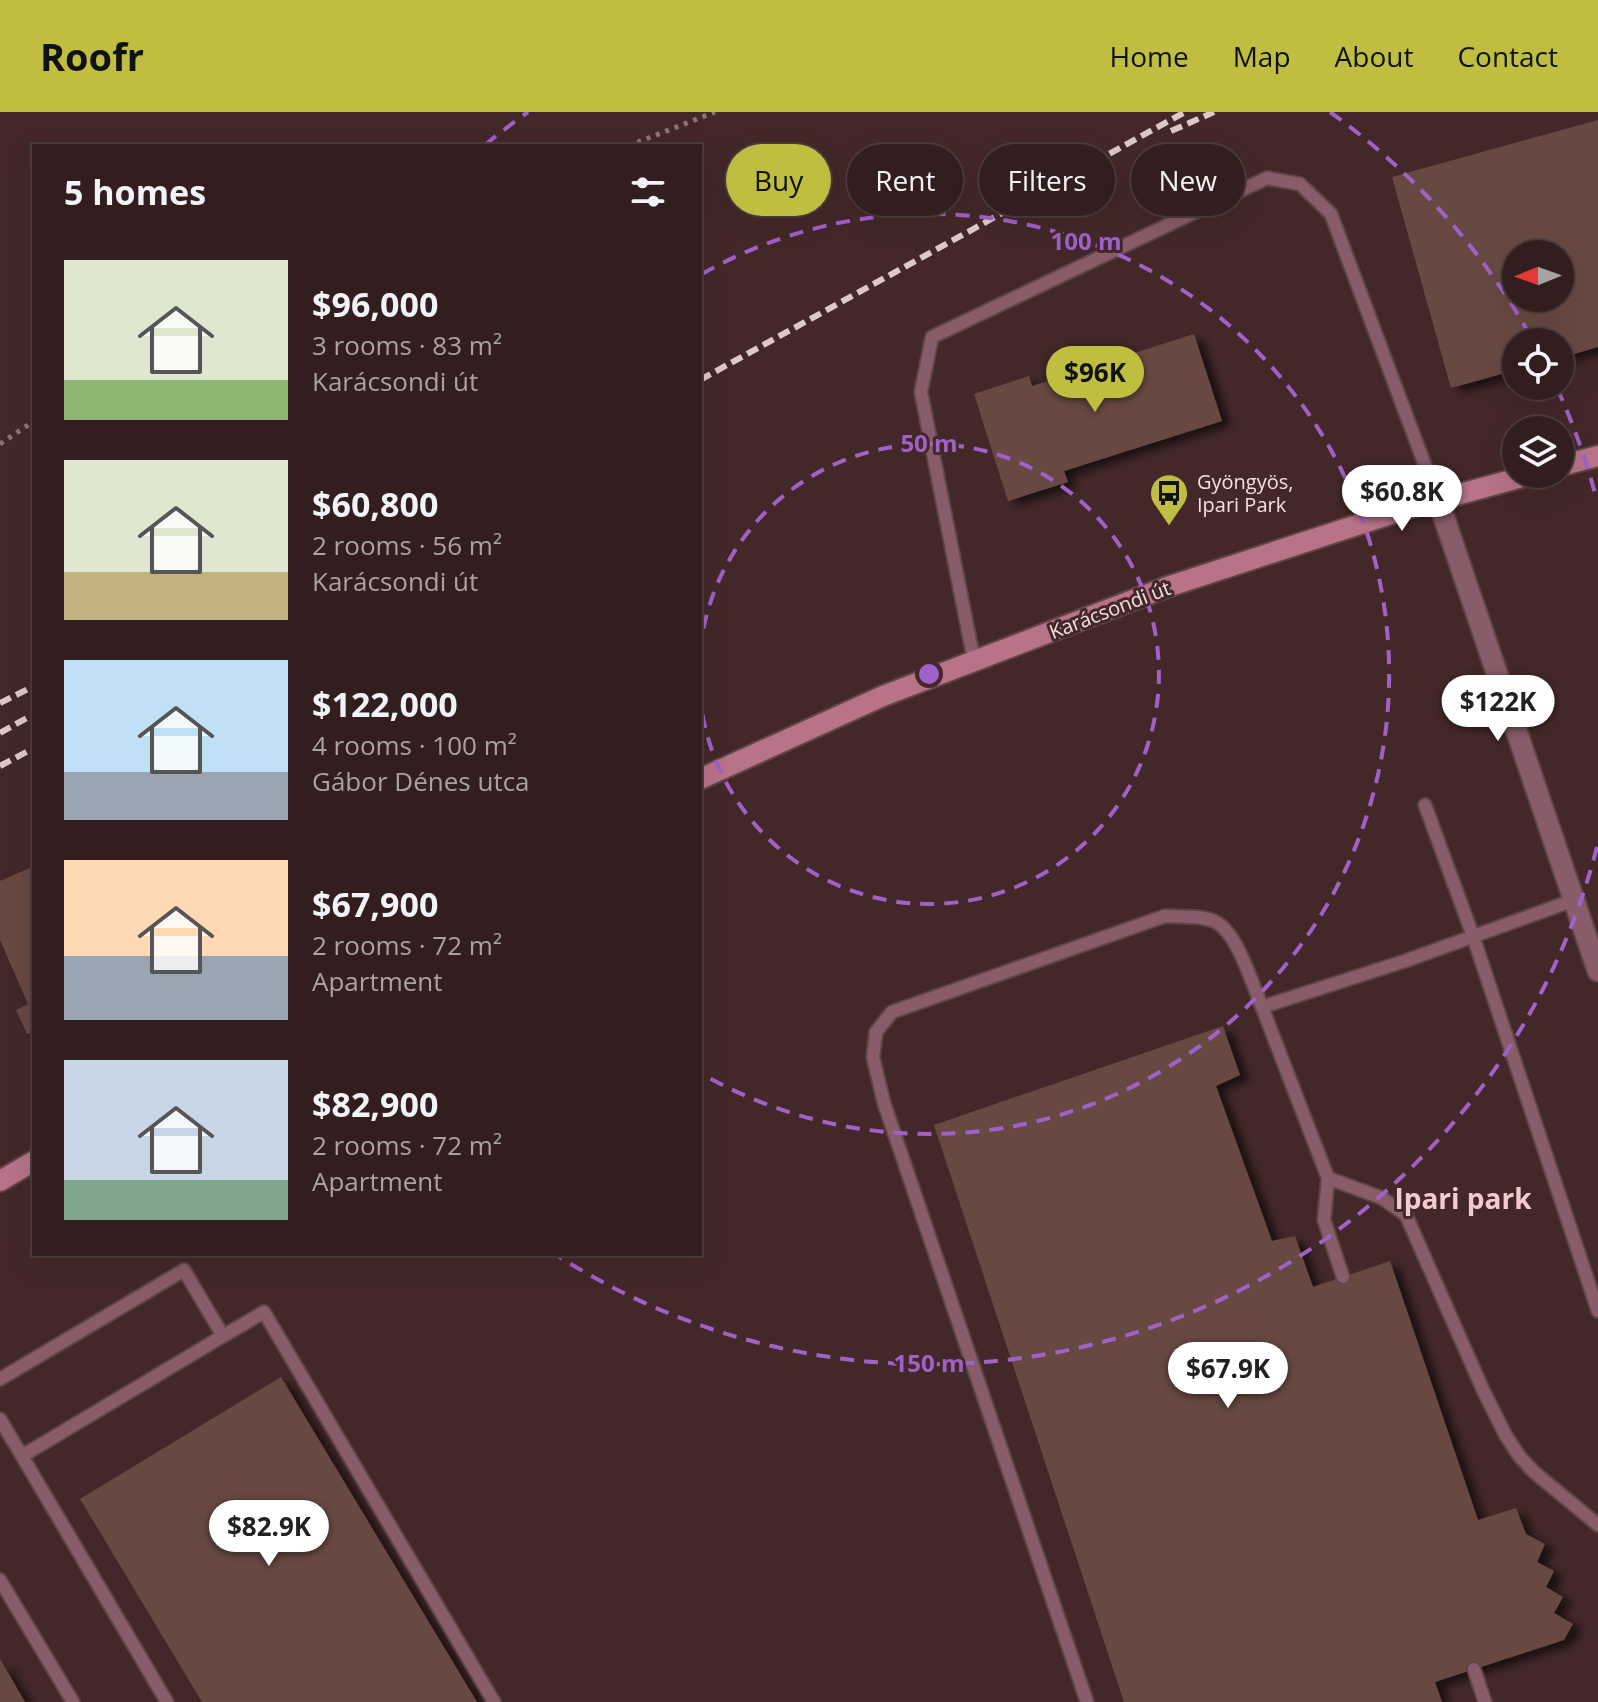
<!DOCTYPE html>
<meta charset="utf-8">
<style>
:root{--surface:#331e1f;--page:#3b2728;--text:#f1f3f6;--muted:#a9a2a4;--line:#4e3c3d;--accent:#bfbe41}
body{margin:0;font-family:"Open Sans",sans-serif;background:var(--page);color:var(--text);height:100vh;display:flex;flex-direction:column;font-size:30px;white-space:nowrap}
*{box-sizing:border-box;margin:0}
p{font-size:26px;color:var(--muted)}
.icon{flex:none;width:44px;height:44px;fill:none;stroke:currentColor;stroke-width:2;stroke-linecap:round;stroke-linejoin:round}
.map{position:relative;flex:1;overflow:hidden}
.drawer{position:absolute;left:32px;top:32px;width:670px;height:1112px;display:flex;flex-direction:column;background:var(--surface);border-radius:0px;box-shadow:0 8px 32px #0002,0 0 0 2px var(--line)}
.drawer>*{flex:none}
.top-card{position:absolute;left:726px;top:32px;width:752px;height:72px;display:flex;gap:16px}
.needle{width:52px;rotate:269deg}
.tools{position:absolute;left:1502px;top:128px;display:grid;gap:16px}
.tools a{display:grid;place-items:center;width:72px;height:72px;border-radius:50%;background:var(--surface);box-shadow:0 8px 32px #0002,0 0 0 2px var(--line);font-size:40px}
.price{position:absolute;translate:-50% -68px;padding:0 18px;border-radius:28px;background:#fff;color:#222;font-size:26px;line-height:52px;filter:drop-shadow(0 2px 4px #0008)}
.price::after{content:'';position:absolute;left:50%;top:48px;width:24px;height:18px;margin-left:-12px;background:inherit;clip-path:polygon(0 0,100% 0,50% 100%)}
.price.active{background:var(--accent);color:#111}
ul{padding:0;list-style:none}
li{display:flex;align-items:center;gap:24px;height:200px;padding:0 32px}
li span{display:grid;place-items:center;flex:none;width:224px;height:160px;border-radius:0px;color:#555}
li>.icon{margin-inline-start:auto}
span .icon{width:96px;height:96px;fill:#fffc;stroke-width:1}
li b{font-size:34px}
h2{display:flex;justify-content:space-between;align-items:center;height:96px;padding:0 32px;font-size:34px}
.chip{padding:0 28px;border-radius:36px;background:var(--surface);box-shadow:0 8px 32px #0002,0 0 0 2px var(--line);font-size:28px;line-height:72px}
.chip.active{background:var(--accent);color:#111}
header{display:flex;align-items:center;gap:48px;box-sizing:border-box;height:112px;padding:0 40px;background:var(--accent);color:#111}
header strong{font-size:38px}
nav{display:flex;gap:44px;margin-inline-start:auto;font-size:28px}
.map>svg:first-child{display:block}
</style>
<header>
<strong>Roofr</strong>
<nav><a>Home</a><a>Map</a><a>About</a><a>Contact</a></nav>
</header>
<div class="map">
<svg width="1598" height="1590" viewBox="0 0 1598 1590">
<defs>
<filter id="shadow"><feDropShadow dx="9" dy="5" stdDeviation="4" flood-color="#0009"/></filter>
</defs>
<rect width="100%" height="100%" fill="#442829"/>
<path fill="#684a42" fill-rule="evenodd" filter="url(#shadow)" d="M1598 8V235L1560 246V230H1516V258L1451 276 1392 65ZM1516 142H1560V186H1516Z
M1194 222 1222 309 1064 359 1068 370 1008 389 974 282 1029 264 1032 274Z
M34 754V919L27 922 16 898 28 892 0 828V769Z
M1223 914 1240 963 1216 974 1272 1129 1295 1124 1313 1175 1390 1149 1478 1408 1516 1396 1526 1422 1545 1432 1537 1450 1554 1459 1546 1475 1563 1485 1554 1501 1573 1512 1564 1528 1435 1570 1442 1590H1124L934 1013Z
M281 1265 477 1590H202L80 1387Z
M0 1547 25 1590H0Z"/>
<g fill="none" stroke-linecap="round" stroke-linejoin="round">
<g stroke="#604546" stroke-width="16">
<path id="lane" d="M974 549 921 280 932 225 1267 66 1300 72 1331 102 1438 388
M1425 693 1473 824 1598 1199
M1328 1066 1382 1086 1406 1103 1483 1278 1506 1324 1520 1345 1534 1360 1598 1413
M1343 1165 1324 1108 1328 1066 1262 895 1405 849 1574 788
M223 1224 264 1200 494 1590
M0 1267 184 1158 223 1224 22 1344 0 1307
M22 1344 167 1590
M0 1468 73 1590
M1474 1557 1485 1590
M1087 1590 884 991 873 945 876 920 892 900 1165 804C1180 805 1203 803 1216 810 1238 822 1252 872 1262 895"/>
</g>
<g stroke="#604546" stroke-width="24">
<path id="street" d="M1438 388 1598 859"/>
</g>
<g stroke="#604546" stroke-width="24">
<path id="secondary" d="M1560 354 1598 344
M700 667 883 584 1167 475 1406 397 1533 362
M0 1069 34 1049"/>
</g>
<path stroke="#8d7475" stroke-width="5" stroke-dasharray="4 6" stroke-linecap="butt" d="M628 34 715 0
M0 332 34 309"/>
<use href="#lane" stroke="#885c69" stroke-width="12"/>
<use href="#street" stroke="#885c69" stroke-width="20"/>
<use href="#secondary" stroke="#b87389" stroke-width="20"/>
<path stroke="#dec9c9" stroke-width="6" stroke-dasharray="12 6" stroke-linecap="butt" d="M1171 19 1214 0
M700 268 1185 0
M0 591 34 574
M0 621 34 602
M0 654 34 636"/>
</g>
<g fill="none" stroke="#9f62c9" stroke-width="4" stroke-dasharray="14 10">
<path d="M700 540A230 230 0 1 1 700 584"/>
<path d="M702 162A460 460 0 1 1 702 962"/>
<path d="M1597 735A690 690 0 0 1 558 1144M485 33A690 690 0 0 1 528 0M1330 0A690 690 0 0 1 1532 227M1557 276A690 690 0 0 1 1597 389"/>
</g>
<defs>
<g id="bus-pin" transform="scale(2)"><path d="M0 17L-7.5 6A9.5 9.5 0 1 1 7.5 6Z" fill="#bfbe41" stroke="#442829"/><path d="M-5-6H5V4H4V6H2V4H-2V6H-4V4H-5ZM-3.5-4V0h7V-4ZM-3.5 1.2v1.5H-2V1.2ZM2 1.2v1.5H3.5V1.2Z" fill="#111"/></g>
</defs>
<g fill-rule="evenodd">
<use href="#bus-pin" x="1169" y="381"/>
</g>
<g text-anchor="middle" stroke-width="6" stroke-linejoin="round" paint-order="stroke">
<g font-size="20" fill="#f4e0e0" stroke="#442829" text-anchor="start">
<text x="1197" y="377">Gyöngyös,<tspan x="1197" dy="23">Ipari Park</tspan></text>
</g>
<g font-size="20" fill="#f4e0e0" stroke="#442829">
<text transform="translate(1110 498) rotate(-21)" y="7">Karácsondi út</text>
</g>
<g font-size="28" font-weight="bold" fill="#f2cccc" stroke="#442829">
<text x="1463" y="1097">Ipari park</text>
</g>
</g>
<circle cx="929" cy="562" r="12" fill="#9f62c9" stroke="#442829" stroke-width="4"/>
<g font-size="24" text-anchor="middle" font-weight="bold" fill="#9f62c9" stroke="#442829" stroke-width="6" stroke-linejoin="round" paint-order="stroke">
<text x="1086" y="138">100 m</text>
<text x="929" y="340">50 m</text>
<text x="929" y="1260">150 m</text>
</g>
</svg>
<div class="tools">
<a><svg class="needle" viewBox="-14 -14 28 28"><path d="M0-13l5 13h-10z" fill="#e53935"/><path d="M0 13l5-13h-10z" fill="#a9a2a4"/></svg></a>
<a><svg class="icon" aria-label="locate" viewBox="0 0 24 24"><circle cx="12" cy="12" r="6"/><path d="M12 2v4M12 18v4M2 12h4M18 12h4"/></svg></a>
<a><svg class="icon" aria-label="layers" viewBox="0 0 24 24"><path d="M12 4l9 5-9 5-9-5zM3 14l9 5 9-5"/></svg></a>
</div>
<b class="price active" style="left:1095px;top:302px">$96K</b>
<b class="price" style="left:1402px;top:421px">$60.8K</b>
<b class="price" style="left:1498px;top:631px">$122K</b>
<b class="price" style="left:1228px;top:1298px">$67.9K</b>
<b class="price" style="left:269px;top:1456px">$82.9K</b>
<div class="top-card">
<a class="chip active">Buy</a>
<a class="chip">Rent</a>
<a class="chip">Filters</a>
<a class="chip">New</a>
</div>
<section class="drawer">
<h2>5 homes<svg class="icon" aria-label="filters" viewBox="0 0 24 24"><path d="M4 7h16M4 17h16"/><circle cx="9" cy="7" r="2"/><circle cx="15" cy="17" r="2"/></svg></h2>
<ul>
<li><span style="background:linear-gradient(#dfe7d0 75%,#8fb573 0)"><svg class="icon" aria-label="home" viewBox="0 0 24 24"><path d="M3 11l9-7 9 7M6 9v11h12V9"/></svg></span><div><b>$96,000</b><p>3 rooms · 83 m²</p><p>Karácsondi út</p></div></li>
<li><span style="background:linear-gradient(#dfe7d0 70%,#c2b280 0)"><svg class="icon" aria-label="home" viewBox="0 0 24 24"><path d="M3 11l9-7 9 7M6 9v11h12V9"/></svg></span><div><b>$60,800</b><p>2 rooms · 56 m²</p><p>Karácsondi út</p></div></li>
<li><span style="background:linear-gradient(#bfe0f5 70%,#9aa5b1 0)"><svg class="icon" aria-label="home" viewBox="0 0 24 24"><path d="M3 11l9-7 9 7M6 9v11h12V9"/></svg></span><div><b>$122,000</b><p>4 rooms · 100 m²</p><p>Gábor Dénes utca</p></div></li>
<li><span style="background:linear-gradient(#ffd9b3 60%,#9aa5b1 0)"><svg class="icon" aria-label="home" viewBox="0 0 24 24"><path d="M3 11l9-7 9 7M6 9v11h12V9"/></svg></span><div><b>$67,900</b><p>2 rooms · 72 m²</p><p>Apartment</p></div></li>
<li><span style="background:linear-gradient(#c9d6e8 75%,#7fa58c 0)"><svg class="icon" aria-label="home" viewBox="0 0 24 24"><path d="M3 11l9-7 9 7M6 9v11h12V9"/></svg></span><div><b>$82,900</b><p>2 rooms · 72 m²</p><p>Apartment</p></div></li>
</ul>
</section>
</div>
